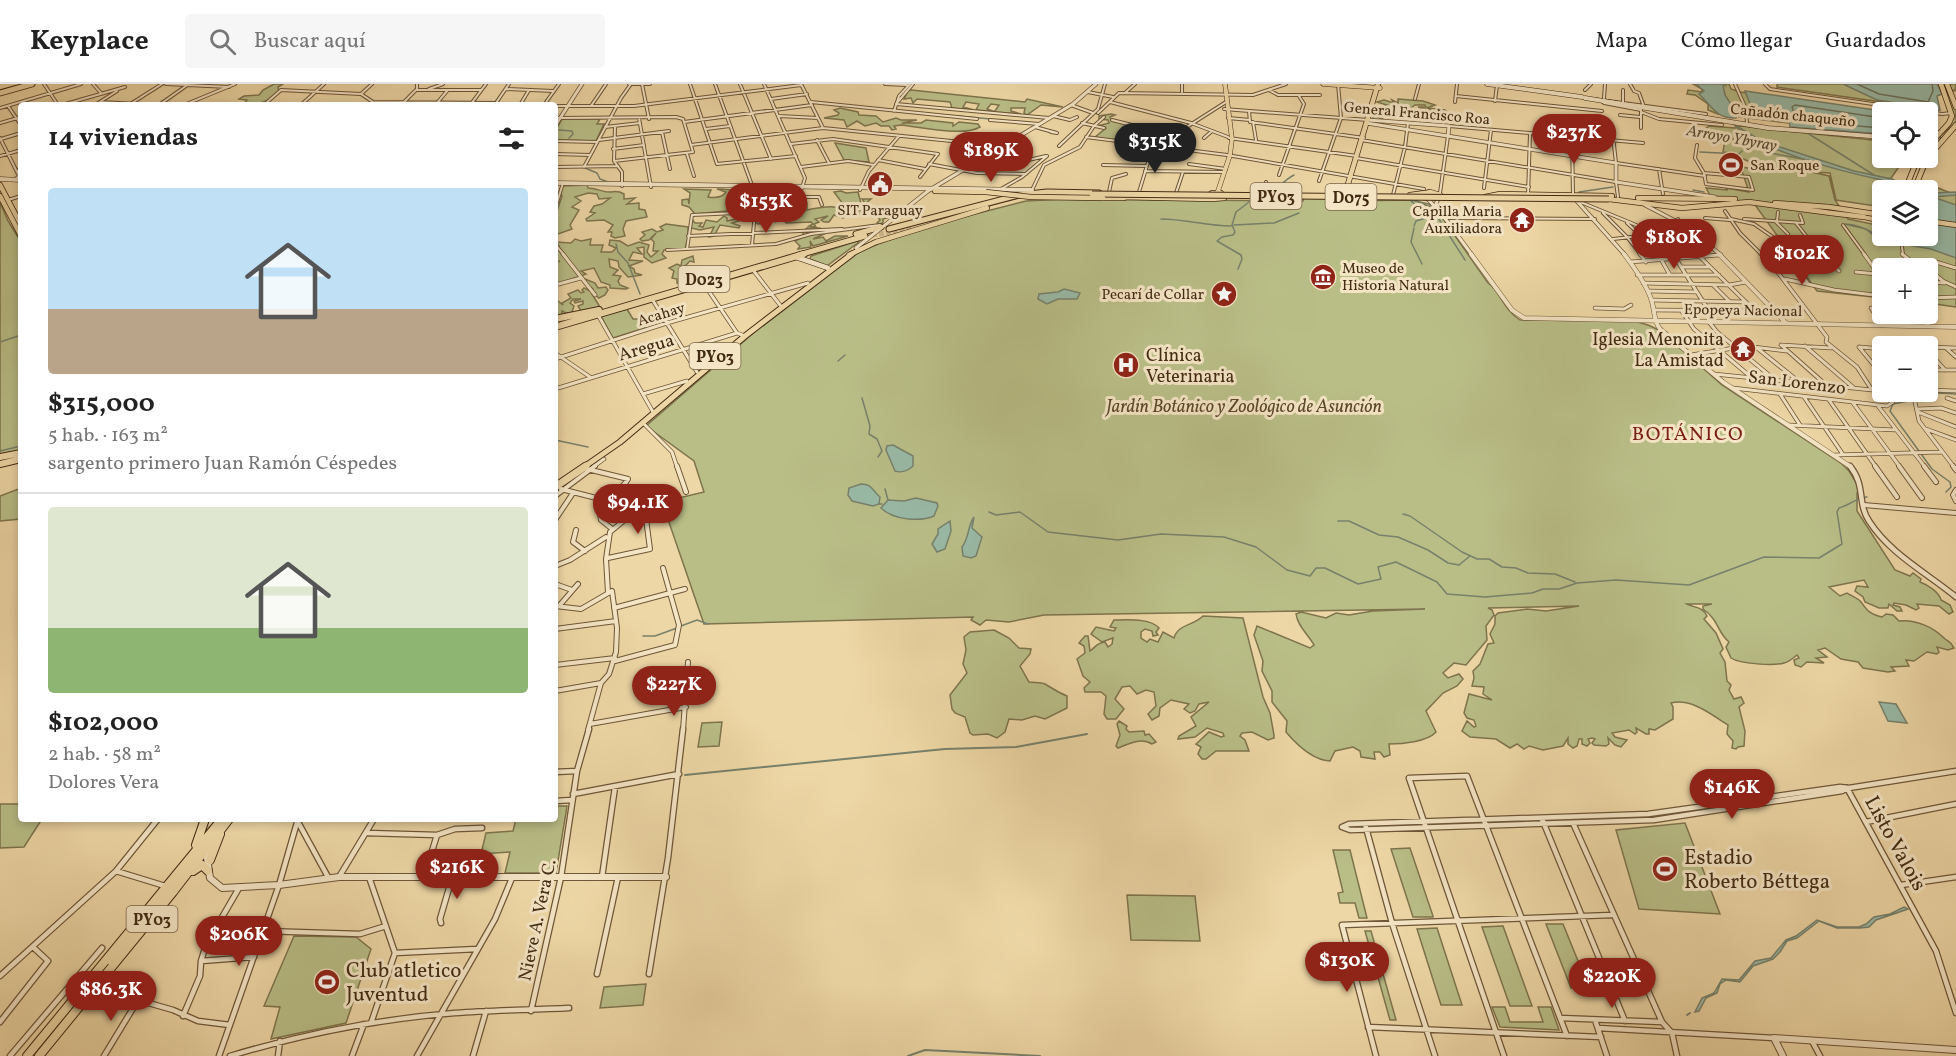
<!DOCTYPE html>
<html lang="es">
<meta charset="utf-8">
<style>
:root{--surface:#fff;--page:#f6f6f6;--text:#222;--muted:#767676;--line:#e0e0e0;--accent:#8f2418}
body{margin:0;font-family:Vollkorn,serif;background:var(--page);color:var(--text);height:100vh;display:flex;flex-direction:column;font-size:22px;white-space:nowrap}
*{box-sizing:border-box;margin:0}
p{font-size:20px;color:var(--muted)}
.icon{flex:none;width:33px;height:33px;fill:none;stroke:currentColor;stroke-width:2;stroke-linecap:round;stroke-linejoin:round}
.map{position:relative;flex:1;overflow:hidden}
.panel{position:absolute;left:18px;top:18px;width:540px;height:720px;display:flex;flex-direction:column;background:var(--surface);border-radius:6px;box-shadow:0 3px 9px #0003}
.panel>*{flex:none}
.fabs{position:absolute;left:1872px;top:18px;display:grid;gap:12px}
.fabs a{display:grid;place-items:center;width:66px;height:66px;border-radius:6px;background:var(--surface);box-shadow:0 3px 9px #0003;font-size:30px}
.price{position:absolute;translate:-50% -51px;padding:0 14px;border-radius:21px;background:var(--accent);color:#fff;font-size:20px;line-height:39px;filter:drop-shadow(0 2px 3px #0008)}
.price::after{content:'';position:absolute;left:50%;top:36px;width:18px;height:14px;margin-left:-9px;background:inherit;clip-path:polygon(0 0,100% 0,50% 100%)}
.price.active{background:#222;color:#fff}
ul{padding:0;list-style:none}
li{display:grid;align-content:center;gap:12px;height:318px;padding:0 30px}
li+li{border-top:2px solid var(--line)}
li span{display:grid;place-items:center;height:186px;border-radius:6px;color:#555}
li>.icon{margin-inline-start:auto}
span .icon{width:108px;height:108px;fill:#fffc;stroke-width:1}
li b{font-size:26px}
h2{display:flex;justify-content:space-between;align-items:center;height:72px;padding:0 30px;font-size:26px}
header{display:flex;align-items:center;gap:36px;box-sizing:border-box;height:84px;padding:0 30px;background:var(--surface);border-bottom:2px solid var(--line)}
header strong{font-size:28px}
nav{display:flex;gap:33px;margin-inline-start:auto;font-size:21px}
.search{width:420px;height:54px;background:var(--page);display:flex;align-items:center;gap:15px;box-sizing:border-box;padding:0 21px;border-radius:6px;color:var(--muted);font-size:22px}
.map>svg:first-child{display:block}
</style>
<header>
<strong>Keyplace</strong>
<div class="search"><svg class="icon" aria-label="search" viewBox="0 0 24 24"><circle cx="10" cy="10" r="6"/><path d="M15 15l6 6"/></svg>Buscar aquí</div>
<nav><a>Mapa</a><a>Cómo llegar</a><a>Guardados</a></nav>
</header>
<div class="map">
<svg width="1956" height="972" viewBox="0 0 1956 972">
<rect width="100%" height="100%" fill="#eed7a6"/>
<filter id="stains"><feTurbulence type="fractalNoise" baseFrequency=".00333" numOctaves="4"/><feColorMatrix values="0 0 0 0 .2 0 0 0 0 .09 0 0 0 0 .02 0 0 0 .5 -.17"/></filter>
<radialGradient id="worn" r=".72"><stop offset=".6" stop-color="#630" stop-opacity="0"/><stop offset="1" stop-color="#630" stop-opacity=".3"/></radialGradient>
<path fill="#b9be87" stroke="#7e744d" stroke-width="1.5" d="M274 0H283L278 3 279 9C269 17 257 22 245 19L247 16 239 15 244 12 259 11 263 6Z
M1693 0H1729L1731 5 1740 8 1882 29 1812 42 1718 30 1708 26V20L1695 11 1687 10 1688 6 1702 8V5Z
M1777 0H1956L1955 7 1949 5 1956 25V39L1940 52 1942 55 1933 64 1929 62 1953 32 1943 4 1936 3 1938 26 1777 3Z
M911 6 1025 18 1027 15 1063 23 1041 21 1027 31 1024 29 1025 24H1011V27L1021 30 996 28 995 27 999 21 991 20 987 25 993 27C988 28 981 26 976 26L979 20 966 18 963 23 974 26 952 24 950 18 917 15 913 19 911 14 904 15 908 7Z
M1398 15 1423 17 1435 21 1427 24 1445 26 1449 30 1434 26 1432 31H1428L1430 26 1418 23H1426L1425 21H1415L1411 24 1396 21V23L1383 26 1396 28 1397 32 1380 30 1378 33 1383 35 1374 36 1372 32 1379 24 1387 21 1377 18 1384 16 1394 19 1392 16 1398 19Z
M840 24 858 28 859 31 876 32 883 38 896 34 901 36H917L902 39H921L926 36 953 39V42L959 38 978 40 980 43C964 53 921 43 901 41L894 42 896 45 892 46 889 42H881L876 39 865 42 857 37 847 43 844 36 824 34 838 31 839 29 834 26Z
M1111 30 1115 31 1110 33 1111 36 1165 52 1153 60 1094 54 1106 44 1101 41 1109 39 1108 36 1099 35V32Z
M562 35H600L597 40H604L596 57 555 56V47Z
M1709 42 1735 44 1741 42 1882 57V74H1905L1889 97 1896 99 1888 106H1882V123L1836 116 1830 89 1811 88 1829 92 1835 116 1843 128 1880 133 1882 136 1844 129 1848 135 1882 142V152H1928V149L1934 145V139L1928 133V115L1938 104 1956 111V223L1928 219V184H1882V214L1817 207 1753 118H1714L1706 104 1727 106 1726 104 1749 108 1741 84 1724 82 1721 78 1739 79 1741 83 1755 85 1748 77 1738 73 1736 70 1723 68 1725 55H1734L1705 45Z
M835 59 866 64 869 78 844 76Z
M587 101 588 104C596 104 602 108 609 108 615 108 617 106 624 110V115L635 114 627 120 639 119V125L645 126 647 133 626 137 623 145 625 152 615 154 611 152 612 148H608L613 141 604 136 587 137 586 135 595 129 590 128 594 122 602 120 610 114 599 115 597 110 588 109 575 113 581 117 572 123 579 126 570 141 572 145 555 151V133L562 112 561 110 555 113V108H559L561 102Z
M684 105 711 106 708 113C714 114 722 114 726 108L717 105C731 104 741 109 754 112L756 119 753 120 768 117 769 114 766 108 772 107 774 111 780 112 774 121 783 125 765 127 736 125 732 126H737L695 130 689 123 682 121V116L688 115 689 120 690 109Z
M841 107 846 109 858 108 861 119H865L862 115H871L865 120 868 123 865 124 862 122 854 125 849 119 843 120 834 108Z
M799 110 801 115H805L803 117 807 119V126C817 124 825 122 834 123 847 123 866 132 878 122L881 126H886L884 128 899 126 890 133 883 135V139L880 140 877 139 880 136 878 133 883 132 880 129 872 131 871 128 857 131 851 130 843 134 834 131 829 138H824L821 136 828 132 815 135 819 138 814 140 816 143 809 142 813 140 811 138 786 139 783 135 775 138 768 134 764 136 766 139 758 140 753 135 769 129 780 134 781 128 794 129 800 121Z
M1303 113H1324L1330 116 1333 113 1342 117 1415 116 1437 126 1488 199C1500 207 1502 224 1520 236L1634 237 1648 241 1661 247 1722 301 1841 379 1849 387 1860 405 1857 409V427L1895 486 1910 492 1913 489 1921 495 1920 498C1928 501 1939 508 1941 516L1950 521 1953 528 1949 530 1939 522 1917 520 1919 524 1916 526 1906 521 1894 519 1893 521 1900 523 1902 527H1897L1889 520 1888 524H1879L1865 518 1863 513 1855 507 1857 502 1868 503 1864 496 1829 503 1840 512 1847 509C1851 512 1858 514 1861 518 1867 526 1869 530 1882 533L1886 530 1893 531 1899 537C1915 535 1933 543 1944 554 1948 558 1951 557 1954 564L1948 566 1937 563 1939 568 1937 570 1927 568 1914 577 1906 576 1909 582 1891 583 1895 587 1888 588 1863 584 1858 578 1841 575 1825 564 1818 566 1827 573 1816 574 1824 579 1807 578 1801 583 1795 581 1794 576 1799 574 1797 571C1793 574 1789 578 1784 579 1774 582 1740 580 1731 574L1726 563 1729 558C1717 548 1719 536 1703 525V522L1712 520H1687C1694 524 1702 522 1707 532L1704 535 1716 549 1723 565 1720 569 1725 578 1727 597 1731 601 1729 606 1734 615 1741 613 1744 619 1739 623 1745 647 1744 662 1738 663 1736 665 1732 664 1733 657 1727 650 1728 641C1712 631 1692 614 1671 619L1673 623V635L1655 646 1649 645V650H1646L1636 644 1637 648 1635 650 1629 646 1612 649 1615 653 1627 656 1621 663 1615 661 1608 654 1609 660 1606 662 1594 661 1592 659 1595 655 1592 654 1588 655 1590 659 1587 662 1582 660V655H1579L1577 662 1573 664 1568 660V654L1563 662 1543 666 1529 662 1524 665 1517 660 1510 664 1496 655 1470 653 1462 647 1467 637 1474 643 1476 642 1474 636 1467 634 1464 629 1469 610 1492 616 1483 610 1484 603 1472 602 1474 594 1473 587 1480 580 1488 560 1494 559 1490 550 1495 540V532L1498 529 1527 525 1546 527 1579 522 1488 524 1492 526 1494 531 1486 542 1487 556 1466 581 1454 579 1443 589 1448 594 1459 590 1463 595 1457 602 1443 609 1426 627 1436 648C1427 658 1402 660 1389 660L1390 671 1384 673 1380 668H1374L1375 675 1361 673 1360 667 1353 663 1335 667 1330 677C1312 676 1297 661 1286 648L1287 637 1272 618V607L1262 587 1263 577 1254 551 1257 542 1310 564 1314 561C1308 550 1298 543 1296 530L1301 528 1326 534 1336 529 1349 531 1373 527 1425 525 1044 531 1009 538 986 536 980 541 971 536 973 533 704 540 662 418 704 408 694 377 646 342 781 225 862 166 925 143 1026 117 1064 115 1303 117Z
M0 118 8 137 21 158V366L0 370Z
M724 132 727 134V137L740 134 739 137 732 139 740 142 739 144 720 141 714 152 709 153 714 143 700 146 691 144 692 135 695 139H702L699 142 703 143 706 136 717 138Z
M666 140 688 143V154L685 165 664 166 662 170 666 174 652 179 644 173V163L637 164 642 170 633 168 629 176 643 177 629 182 634 185 635 189 642 191 628 193 619 183 618 177 609 175 610 183 618 186 613 191 621 192 618 197 620 201 628 204 626 205 610 204V201L601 198 594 184 581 187 586 190 555 201V179L560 177 555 178V169L557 168 555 164 559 162 556 158 571 159 575 155 581 157 591 155 590 161H603L601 168H612L616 164 609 161 610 156 620 157 628 162 639 158 649 161 647 168 651 173 658 167H653L654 158 651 155 656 149 649 156 642 157 640 155 645 151 642 148 652 145 657 148 663 146 660 143Z
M807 144H819L813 149 824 150 813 155 823 153 826 157 835 152H848L813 162 810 157 811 163 798 165 800 162 795 157 803 153V147Z
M857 157 859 158 827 182 810 175 811 172Z
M693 172 694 178 690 177 683 184 695 185H691L693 187 689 191 696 195 677 199V195L672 194 674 187 669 184 677 180 681 182 682 176Z
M585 195 595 199 598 204 606 203 608 206 605 211 599 214 593 209 592 210 600 223 581 227 578 222 583 220V217L575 219 574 217 581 215H573L570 219 574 222 572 228H575L566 229 562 227V231L555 232V218L558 217 563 221 562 219 571 214 568 210 578 206 581 209 584 208 582 206 584 204 592 208 593 205 583 197Z
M627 225 633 235H639L645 244 613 254 601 232Z
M21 404V435L0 437V412Z
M1203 532 1243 534 1263 613 1270 629 1274 651V654L1268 656 1252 648 1242 649 1240 652 1245 656 1249 667H1216L1206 675H1202L1198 670 1201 663 1196 660 1209 648 1221 653 1224 652 1223 649 1207 644 1195 653 1178 655 1179 652 1196 642 1191 633 1209 618 1199 620 1195 627 1190 629 1184 625 1189 620 1171 616 1160 624 1159 632 1152 636 1148 630 1156 622 1154 608 1146 606 1137 610 1130 602 1122 603 1115 615 1124 625 1116 635H1107L1104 630 1106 612 1101 608H1085L1084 604 1090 598 1083 592 1077 575 1085 569 1084 562 1079 559 1085 552H1088L1090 567C1096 563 1096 559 1105 558L1108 563 1112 560 1113 554 1102 558 1091 550 1096 543 1114 547 1116 544 1110 543 1114 536C1128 536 1150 534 1159 544L1156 548 1158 551 1153 552 1152 547 1145 545 1141 548V554L1147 558 1150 555 1158 558 1163 548 1174 554C1178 540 1193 542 1203 532Z
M994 546 1009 554 1019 564 1031 565 1030 570 1020 582 1029 598C1034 599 1040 598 1045 600 1052 604 1059 609 1067 612V624L1045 635 1035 632 1022 636 1009 635 1005 648 997 654 988 650 973 651 970 649 965 633 955 629 952 625 950 611 967 589 963 580 966 566 964 553 970 548Z
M1119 637 1127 642 1126 645 1129 648 1144 647 1145 651 1149 650 1156 658 1152 660C1141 653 1128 660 1118 664L1116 662 1120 651 1117 640Z
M722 638 719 662 698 663 702 639Z
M0 720H21V735H42L24 763 0 764Z
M555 722H567L556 789H505L510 768 481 770 486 749 513 747 516 735H555Z
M1685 739 1720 830 1639 825 1616 746Z
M1410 764 1433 832V833H1413L1391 765Z
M1333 766H1350L1367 834H1359L1355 819H1340L1338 809 1343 808Z
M1127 811 1195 812 1200 857 1131 856Z
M1546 840H1563L1589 904H1571Z
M1503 842 1532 922H1510L1482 843Z
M1437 844 1462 921H1441L1417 845Z
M1365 847H1371L1396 936H1390Z
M294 852 356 853 371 865 346 939 271 955 280 923 264 922Z
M646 900 643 921 600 924 604 903Z
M1492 923H1505L1510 938H1543L1538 923H1551L1559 946 1500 943Z"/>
<path fill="#99baa7" stroke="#77816c" stroke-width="1.5" d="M1696 0H1723L1725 11 1737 30 1736 34C1716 35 1712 22 1699 10L1704 7Z
M1843 0H1937L1942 10 1937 12 1940 26 1877 16Z
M1745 7 1889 28H1882V50L1790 43 1788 29 1752 25Z
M1733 40 1760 56 1780 63 1854 87 1892 95 1903 101 1895 103 1884 101 1882 109 1880 103 1882 96C1844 88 1760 67 1733 40Z
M1927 105 1935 109 1956 108V111L1933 113 1956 121V174L1931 165 1879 156 1866 145 1845 140C1867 140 1885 161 1908 159 1915 158 1922 153 1930 152L1934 150 1937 140 1928 132 1930 114 1928 106H1920Z
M1064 205 1080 209 1077 215H1058L1047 220 1038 215 1039 210 1058 208Z
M893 361 913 372V382C908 387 901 389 895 387L886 366 887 362Z
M861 400C872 400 872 406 880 413L879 420 873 422 852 417 848 411 849 404Z
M916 414 937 419 938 422 934 432C920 438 893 436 881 424L888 416 904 417Z
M974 433 972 444 982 453 976 472 971 474 963 472 962 463C970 452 967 443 974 433Z
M950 437 951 447 945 465 937 468 932 460 938 450V445Z
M1879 618 1896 620 1907 639 1888 637Z
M1904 823 1908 825 1876 836 1869 843 1860 844H1837L1819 837 1797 854 1787 857 1780 868 1773 875 1753 882 1740 898 1726 896 1720 900 1717 909 1706 914 1699 927 1695 928 1702 914 1714 909 1722 895 1739 896 1755 877 1771 874 1786 856 1796 852 1817 836 1837 843H1859L1866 840 1874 833 1890 830Z"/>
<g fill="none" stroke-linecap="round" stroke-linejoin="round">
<path stroke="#6e725d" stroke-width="1.5" d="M1857 0 1879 10 1928 18 1933 7 1932 0
M1882 34 1795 21 1792 23 1797 37 1882 44"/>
<path stroke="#77816c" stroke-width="1.5" d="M1724 0 1726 2
M1771 27 1791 37
M957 32 991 35
M559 46 572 47 573 50 569 54
M1809 50 1874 91
M1700 68 1739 70 1742 67
M1770 69 1819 78
M585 84 597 89 600 95 608 98
M1693 106 1704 108
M1579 108 1613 103
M1271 109C1280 103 1284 96 1294 91
M1410 116 1429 120 1446 146
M1411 117 1427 131 1426 134 1416 137 1414 142
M1161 135C1185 135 1207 142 1231 142
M1234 141 1274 139 1299 129
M1414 144 1411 158 1422 180
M1447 148 1465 176
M1873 149 1880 140
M616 160 618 168 628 179 640 210
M1238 185 1242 175 1241 171 1217 157 1222 153 1233 151 1235 148 1232 141 1236 128 1249 118
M0 258 21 251
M838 277 845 271
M1910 308 1908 317 1893 320 1890 327 1932 385 1950 398 1951 403 1946 408
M1917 308 1956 310
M862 314 870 342 869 350 877 355 882 367 878 373
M555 356 588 363
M0 367 21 362
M885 405 888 416
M879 420H882
M989 428 996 431 1020 428 1048 448 1118 456 1161 450 1224 453 1256 463 1287 486 1310 492 1316 484H1325L1358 500 1381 495 1378 483 1396 478 1437 498 1447 510 1485 513 1532 509 1543 505H1559L1577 499 1616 496 1689 501 1764 473 1819 474 1842 460 1837 428 1839 424C1850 421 1856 414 1867 413
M1403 430 1410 432 1462 468 1477 475H1489L1502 483 1516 484 1528 489 1555 490 1575 498
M1338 437H1349L1379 451 1398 453 1428 466 1448 479 1459 481 1470 472
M681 542 697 536 708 540
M643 552H655L677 544"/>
<path stroke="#77816c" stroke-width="2" d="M685 691 945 665 1016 663 1087 650
M1687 931 1690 929
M908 972 925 966 1040 972"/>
<path stroke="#ccb589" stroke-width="8" stroke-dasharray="8 4.5" stroke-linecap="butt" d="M209 750 213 735"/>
<path stroke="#ccb589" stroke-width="5" stroke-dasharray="5 2" stroke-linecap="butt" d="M865 152 913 145"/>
<g stroke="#6e5638" stroke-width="4">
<path id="minor-far3" d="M44 0 58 21
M93 0 101 9
M166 0 229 3
M629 0H650
M642 0 649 35
M690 0 717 80 796 72
M715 0 753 104
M740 0 771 75
M801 0 823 44
M885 0 907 1
M1182 0V8
M1630 0 1634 7 1639 9 1643 20
M1735 0 1746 25 1747 40
M1765 0 1770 5 1942 30 1952 29
M429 5 443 0
M506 5 553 7
M416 6H481
M1269 6 1278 11H1320
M1585 6 1591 0
M1623 6V18
M1088 8 1113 13
M1126 8 1135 0
M361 10 372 0
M1456 12 1602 27
M1604 14 1605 0
M771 15 807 10
M1415 15 1419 0
M1593 15 1706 30
M1601 16 1604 19 1641 26V44
M1495 17 1497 1
M100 18 156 21
M404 18 417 5V0
M811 18 977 35
M1110 18 1191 39 1228 53
M1455 18 1457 0
M132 19 162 0
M437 19 447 7
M496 19 509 0
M265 20 281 6 361 10 373 18 496 19
M471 20 486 0
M896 20 1049 34
M896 20 913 0
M62 21 125 3
M95 21 117 7
M159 21 186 2
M184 21 235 0
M241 21H279
M301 21 324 0
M520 21 529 6
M544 21 559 0
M1071 21 1093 29
M8 22 21 41
M555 22H634L801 1
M591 22 606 0
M0 24 81 0
M1224 25 1368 36
M894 27 899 12 910 0
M1249 27 1250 38 1364 54
M1641 28 1659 35 1722 41
M1098 29 1119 9 1253 11 1286 0
M1620 31 1640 33
M779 32 818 34
M1053 32 1070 36 1077 33
M1580 32 1600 34 1601 41
M555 34 676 33 683 35 693 68 614 77
M639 34 651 103
M1228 34 1250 36
M1577 35 1601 41 1613 52 1616 79 1705 92
M990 36 1039 40
M1112 36 1172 51
M684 38 812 21
M1253 38 1256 56
M0 39 21 33
M1082 39 1104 44
M615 42 614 77 622 88V102
M1449 42 1643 59
M605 43 640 39
M1035 43 1057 49 1051 48
M706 45 730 42
M662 48 670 85
M1086 53 1227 71 1424 105
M1572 53 1573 111
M0 54 19 92 14 96
M614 54 669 47
M1204 54 1212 47
M1229 54 1357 72
M1 55 21 49
M599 56 614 54
M817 56 829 79
M1361 56 1616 98 1618 113
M555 57 597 58
M791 60 833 55 938 70
M691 61 823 44 1001 62
M1697 61 1695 74 1704 89
M1059 62 1098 25 1105 0
M1157 62 1226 18
M613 65 644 61
M555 70 590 71
M687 70 694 92
M0 72 21 66
M1356 74 1529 103
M878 76 925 85
M1024 77 1046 72
M929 80 977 89 1026 90
M1189 80 1226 85
M1103 81 1147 82
M555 83 618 82
M584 83 621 14 631 0
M801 83 848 77 874 81
M1659 85 1663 110
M1145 87 1224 88
M17 88 21 83
M1704 89 1749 93 1753 106 1706 100Z
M1279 91 1304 20 1299 12
M920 93 937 71
M1319 97 1341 34 1338 0
M1266 98 1270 112
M1484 104 1491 46
M1001 105 1022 93 1047 72
M860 106 869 87 899 52
M1032 106 1044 81 1080 63 1094 42 1104 33
M1109 108 1112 94 1126 90
M1139 108 1153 62 1165 54
M1176 109 1183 88
M1440 109 1448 52
M1393 111 1405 63 1408 39
M1528 111 1530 50
M802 113H819L822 121
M8 116 21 112
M1578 117 1658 150 1675 149
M555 125 563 99
M1725 127 1740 149 1762 171
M1603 129 1627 153 1641 171
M1445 134 1595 135
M1705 134 1730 136
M1731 135 1754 140 1799 171
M1744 135 1803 139 1800 131
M1775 137 1788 150
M1777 137 1778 128
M1627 139 1641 152
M1796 139 1821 171
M1843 141 1865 171
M1668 142 1698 171
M1659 149 1678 135
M1648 151 1672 171
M688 152 842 145
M1613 155 1649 151
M555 160 564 171
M752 161 755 128
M1634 162 1683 157
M1902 163 1903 171
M687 165 692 131 804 126 801 107 805 94 764 0
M1793 165 1812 164
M667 166 776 160 811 150 880 141
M1641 171 1692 165
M1714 171H1719"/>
</g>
<g stroke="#6e5638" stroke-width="4.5">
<path id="minor-far2" d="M563 170 595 211
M1640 170 1646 178
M1670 170 1676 175 1709 227
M1697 170 1755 227
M1761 170 1773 182 1827 253 1826 258 1857 283 1872 306
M1818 170 1825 173 1839 187
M1864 170 1882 195
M1902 170 1919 183
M1641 171 1650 170
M1662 177 1670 191
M1630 178 1719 171
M1788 179 1801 178 1797 170
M1773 182 1814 184
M1682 183H1710
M1798 184 1808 200
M1914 184 1930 182 1936 178 1956 184
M1927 184 1943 197 1956 203
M753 186 780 221
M1856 188 1877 190
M1637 191H1719
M1785 195 1834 206 1882 212
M1928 198 1945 199
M1643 199 1729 201 1746 198
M704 200 737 249
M555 201 581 194
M1713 201 1729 217
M1648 207 1697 208
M1928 214 1956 213
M652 215 697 288
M1651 216 1746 218
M1595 224 1624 225 1631 221
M1882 224H1871L1882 241
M1655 226 1774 227
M1681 226 1694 245 1751 293
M1915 230 1929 242
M598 231 653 328
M1709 238 1717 248 1775 296
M1781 261 1825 300
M1781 261 1831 264
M1805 262 1854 304
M1859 263 1882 291
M1860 263 1882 265
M1928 263 1956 264
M1757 264 1798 297
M1946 264 1956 273
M1928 267 1945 286
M555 269 590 293
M1691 271 1746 262 1786 267
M555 275 667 239 808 199
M1928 286H1956
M1714 290 1882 307
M1733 304 1887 322 1893 318
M555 305 737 249 745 252
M1928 306 1956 307
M643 310 687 297
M1780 310 1800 341
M1804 313 1842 369
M1947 314 1956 317
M1829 316 1876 383
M1915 318 1919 337 1954 383
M1853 319 1900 383
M1878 322 1925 383
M1918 325 1941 324 1956 329
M1918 328 1956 343
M643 339 672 368 677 383
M1789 341 1896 346
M1926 345 1956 356
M1835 371 1942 368
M593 383 604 375"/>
</g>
<g stroke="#6e5638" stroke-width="6">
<path id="minor-far1" d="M677 382 686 408
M1875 382 1897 413
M1899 382 1922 414
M1924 382 1936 398
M1953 382 1956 386
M583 384 628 395C621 408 606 412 599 425L601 436 611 444
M561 405 604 416
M1956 406 1953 411 1956 417
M555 412 595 382
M1864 421 1956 429
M555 436 573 409
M576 446 573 458 585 467
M608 474 650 465 646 435 635 429
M555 482 570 476 606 453
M555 500 572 506
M608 509 606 475 610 448 638 425 645 416 619 408
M555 522 581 525 612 507 617 544 616 568 609 590 601 599 588 646
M559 522 578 500
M614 524 685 505
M555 545 616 537
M615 577 675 561 679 541 663 484
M555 581 615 574
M555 607 601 599
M590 640 686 623
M683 646 688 578"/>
</g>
<g stroke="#6e5638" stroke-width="7">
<path id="minor" d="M555 688 577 687
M1847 704 1842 707 1654 736 1350 746 1342 743 1349 740 1648 730 1840 703 1849 704 1956 687
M1847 704 1936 867 1956 929
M573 710 679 690
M555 717 572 716
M1542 735 1625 937
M298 738 328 793
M1866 738 1956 720
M1573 739 1662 938 1672 949
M1365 740 1392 839 1435 972
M367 749 437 751 455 745 482 744
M116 787 165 802
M339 793 374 735
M369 793 395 869 371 939
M424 793 437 751
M602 793 615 703
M1901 801 1956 793
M441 839 440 835 452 794
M263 847 360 850 386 842
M395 869 477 865
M201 877 254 873
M597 890 618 793
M649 890 668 774 683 645
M0 892 116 787 158 735
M91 909 138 916 173 926 198 937 230 941
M531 927 561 793 577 687 589 645
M183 932 200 892 201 877 206 861 239 804
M1560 934 1662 938
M1595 936 1607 972
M0 938 48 877 33 863
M1368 943 1601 953
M1598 944 1774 954
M1672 949 1677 972
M1812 957 1820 972
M10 972 102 864
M104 972 138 916
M219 972 279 801 298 735
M230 972C303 950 378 935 455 929 493 926 531 926 569 924
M278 972 280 957
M352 972 364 940
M417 972 495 835 512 794
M473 972 486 927
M1376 972 1342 841 1612 831
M1504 972 1409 694 1467 692 1567 952"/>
</g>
<g stroke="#6e5638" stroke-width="4.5">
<path id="tertiary-far3" d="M1368 36 1449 42 1448 52
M1366 39 1616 79V98L1715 113
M555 42 582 0
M1428 115 1447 137 1436 120 1438 115
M1576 116 1625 171
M1645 121 1685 142 1721 171
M1447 137 1472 171
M856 164 928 107 1073 20 1096 0"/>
</g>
<g stroke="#6e5638" stroke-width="5">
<path id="tertiary-far2" d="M1471 170 1512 226 1524 234 1956 243
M1624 170C1634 183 1644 197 1650 212 1655 223 1653 237 1660 245L1723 298 1851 383
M1719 170 1786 239"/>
</g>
<g stroke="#6e5638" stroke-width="7">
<path id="tertiary-far1" d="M1850 382C1866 402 1857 419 1869 437 1890 470 1927 489 1956 513"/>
</g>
<g stroke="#6e5638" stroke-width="8">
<path id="tertiary" d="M206 767 210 794 222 804 279 801 339 793H666
M1783 972 1774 954 1956 966"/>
</g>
<g stroke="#432b13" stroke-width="5">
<path id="secondary-far1" d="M1487 0 1582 13
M1585 14 1768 44 1882 53
M0 95 21 96
M555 99 1032 106"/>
</g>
<g stroke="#432b13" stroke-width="6">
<path id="secondary" d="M796 173 828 184"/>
</g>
<g stroke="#432b13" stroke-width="5">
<path id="primary" d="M1323 0 1380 4
M1220 109 1218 107 1230 71 1232 55 1225 0"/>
</g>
<g stroke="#432b13" stroke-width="6">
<path id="trunk-far3" d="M1947 0 1956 23
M1928 62 1949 39 1952 32 1941 0
M1928 73 1956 41
M0 101 21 141
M1905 106 1918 74
M1914 106 1927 74
M935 107 986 108
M1336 108 1344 106 1348 100 1378 0
M1212 109H1221L1224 114 1212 115 1208 112Z
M1410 111 1425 109
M0 112 21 152
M1121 113 1212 115
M1348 113 1336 116 1328 111 1335 108 1351 111
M1485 113 1500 110 1612 112
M1103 114H1124
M1427 114 1423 110 1430 108 1440 111 1437 115
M1638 114 1735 115
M1609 115 1682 124 1749 118 1831 129
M1775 119 1829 123
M1857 131 1882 137
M1928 137 1956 141
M849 171 876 158 987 124"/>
</g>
<g stroke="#432b13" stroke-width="7">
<path id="trunk-far2" d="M584 383 620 358 745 252 852 170"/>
</g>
<g stroke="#432b13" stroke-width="9">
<path id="trunk-far1" d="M555 403 586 382"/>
</g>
<g stroke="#432b13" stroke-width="10">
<path id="trunk" d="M196 761 205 735
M210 776 220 750
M193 787 202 781 208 787
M112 878 180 793
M27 972 222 735
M39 972 173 808 229 735"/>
</g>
<g stroke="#432b13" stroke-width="7">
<path id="motorway-far1" d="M0 9 32 0
M889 145 1019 111 1047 108 1099 109
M856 150 881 143
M799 171 865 152"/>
</g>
<g stroke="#432b13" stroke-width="8">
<path id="motorway" d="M555 235 599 226
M555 243 804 170
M0 373 21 369
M0 380 21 375"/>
</g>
<use href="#minor-far3" stroke="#f4e5c5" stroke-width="2"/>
<use href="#minor-far2" stroke="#f4e5c5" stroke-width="3"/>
<use href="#minor-far1" stroke="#f4e5c5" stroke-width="4"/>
<use href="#minor" stroke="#f4e5c5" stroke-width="4.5"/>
<use href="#tertiary-far3" stroke="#f4e5c5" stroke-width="3"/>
<use href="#tertiary-far2" stroke="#f4e5c5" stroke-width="4"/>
<use href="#tertiary-far1" stroke="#f4e5c5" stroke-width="4.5"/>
<use href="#tertiary" stroke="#f4e5c5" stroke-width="6"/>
<use href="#secondary-far1" stroke="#f4e5c5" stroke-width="4"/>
<use href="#secondary" stroke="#f4e5c5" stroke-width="4.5"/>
<use href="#primary" stroke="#eed7a6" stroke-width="4"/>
<use href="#trunk-far3" stroke="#eed7a6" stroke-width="4.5"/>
<use href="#trunk-far2" stroke="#eed7a6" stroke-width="5"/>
<use href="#trunk-far1" stroke="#eed7a6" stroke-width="7"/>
<use href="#trunk" stroke="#eed7a6" stroke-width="8"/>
<use href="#motorway-far1" stroke="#eed7a6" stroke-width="5"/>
<use href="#motorway" stroke="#eed7a6" stroke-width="6"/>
<g stroke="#432b13" stroke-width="6" stroke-linecap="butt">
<path id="trunk-bridge" d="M986 108 1031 113 1103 114
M1829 123 1882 131
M1831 129 1864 133"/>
</g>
<g stroke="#432b13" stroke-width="7" stroke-linecap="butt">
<path id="motorway-bridge" d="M1092 110 1609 115"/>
</g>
<use href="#trunk-bridge" stroke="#eed7a6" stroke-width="4.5"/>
<use href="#motorway-bridge" stroke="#eed7a6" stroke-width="5"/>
</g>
<defs>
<g id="stadium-disc" transform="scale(1.35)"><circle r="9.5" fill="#8f2418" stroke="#f4e5c5"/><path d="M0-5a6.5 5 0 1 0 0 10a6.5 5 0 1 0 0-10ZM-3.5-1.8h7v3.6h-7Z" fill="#fff"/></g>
<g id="civic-disc" transform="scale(1.35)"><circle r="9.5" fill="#8f2418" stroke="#f4e5c5"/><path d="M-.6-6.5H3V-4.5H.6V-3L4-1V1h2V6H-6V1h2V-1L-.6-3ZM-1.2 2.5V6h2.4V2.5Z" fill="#fff"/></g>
<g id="temple-disc" transform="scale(1.35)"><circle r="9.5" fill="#8f2418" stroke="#f4e5c5"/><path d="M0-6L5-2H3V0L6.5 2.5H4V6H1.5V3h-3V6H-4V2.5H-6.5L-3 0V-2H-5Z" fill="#fff"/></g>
<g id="museum-disc" transform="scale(1.35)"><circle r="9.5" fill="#8f2418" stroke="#f4e5c5"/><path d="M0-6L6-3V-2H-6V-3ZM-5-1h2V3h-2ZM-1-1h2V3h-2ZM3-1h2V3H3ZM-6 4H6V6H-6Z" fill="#fff"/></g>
<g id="sight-disc" transform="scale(1.35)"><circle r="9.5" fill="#8f2418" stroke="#f4e5c5"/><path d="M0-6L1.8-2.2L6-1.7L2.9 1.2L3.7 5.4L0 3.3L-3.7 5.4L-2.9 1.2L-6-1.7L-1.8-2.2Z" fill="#fff"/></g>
<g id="hospital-disc" transform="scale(1.35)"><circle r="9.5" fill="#8f2418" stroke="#f4e5c5"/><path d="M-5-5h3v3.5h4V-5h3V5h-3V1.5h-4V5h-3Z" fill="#fff"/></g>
</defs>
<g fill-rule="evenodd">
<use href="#stadium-disc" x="1731" y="81"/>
<use href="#civic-disc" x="880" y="100"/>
<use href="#temple-disc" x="1522" y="136"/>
<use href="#museum-disc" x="1323" y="193"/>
<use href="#sight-disc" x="1224" y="210"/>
<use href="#temple-disc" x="1743" y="265"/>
<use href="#hospital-disc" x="1126" y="281"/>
<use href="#stadium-disc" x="1665" y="785"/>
<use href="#stadium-disc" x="327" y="898"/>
</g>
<g text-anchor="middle" stroke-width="6" stroke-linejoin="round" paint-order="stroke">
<g font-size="15" fill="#432b13" stroke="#f4e5c5">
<text transform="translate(1417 29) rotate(5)" y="5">General Francisco Roa</text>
<text transform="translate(1793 31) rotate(6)" y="5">Cañadón chaqueño</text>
<text transform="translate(1743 226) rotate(1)" y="5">Epopeya Nacional</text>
<text transform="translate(661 230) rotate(-17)" y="5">Acahay</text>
</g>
<g font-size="15" fill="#432b13" stroke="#f4e5c5" text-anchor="start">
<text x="1750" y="86">San Roque</text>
<text x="880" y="131" text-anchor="middle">SIT Paraguay</text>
<text x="1502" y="132" text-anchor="end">Capilla Maria<tspan x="1502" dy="17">Auxiliadora</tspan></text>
<text x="1342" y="189">Museo de<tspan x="1342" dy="17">Historia Natural</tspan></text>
<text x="1204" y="215" text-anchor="end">Pecarí de Collar</text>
</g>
<g font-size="16" font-style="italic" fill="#584f38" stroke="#f4e5c5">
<text transform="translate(1732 53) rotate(10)" y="6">Arroyo Ybyray</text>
</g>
<g fill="#f4e5c5" stroke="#786348" stroke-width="1.5">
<rect x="1250.5" y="99" width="51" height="26" rx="4.5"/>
<rect x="1325.5" y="100" width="51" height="26" rx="4.5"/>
<rect x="678.5" y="182" width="51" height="26" rx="4.5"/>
<rect x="689.5" y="259" width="51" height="26" rx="4.5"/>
<rect x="126.5" y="822" width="51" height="26" rx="4.5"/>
</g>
<g font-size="16" font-weight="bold" fill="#432b13">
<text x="1276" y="118">PY03</text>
<text x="1351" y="119">D075</text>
<text x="704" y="201">D023</text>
<text x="715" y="278">PY03</text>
<text x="152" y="841">PY03</text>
</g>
<g font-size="18" fill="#432b13" stroke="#f4e5c5" text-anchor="end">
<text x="1724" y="261">Iglesia Menonita<tspan x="1724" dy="21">La Amistad</tspan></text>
<text x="1146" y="277" text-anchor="start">Clínica<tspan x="1146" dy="21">Veterinaria</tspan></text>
</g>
<g font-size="18" fill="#432b13" stroke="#f4e5c5">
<text transform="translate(646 263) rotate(-16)" y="6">Aregua</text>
<text transform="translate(1797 298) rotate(7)" y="6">San Lorenzo</text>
<text transform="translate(537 836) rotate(-78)" y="6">Nieve A. Vera C.</text>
</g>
<g font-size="18" font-style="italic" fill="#5b482a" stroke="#f4e5c5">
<text x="1244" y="328">Jardín Botánico y Zoológico de Asunción</text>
</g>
<g font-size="20" letter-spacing="1.5" fill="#7a1f14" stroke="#f4e5c5">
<text x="1688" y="356">BOTÁNICO</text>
</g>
<g font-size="21" fill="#432b13" stroke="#f4e5c5">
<text transform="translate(1896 759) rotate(61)" y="7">Listo Valois</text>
</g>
<g font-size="21" fill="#432b13" stroke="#f4e5c5" text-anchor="start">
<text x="1684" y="780">Estadio<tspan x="1684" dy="24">Roberto Béttega</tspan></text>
<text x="346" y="893">Club atletico<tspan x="346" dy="24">Juventud</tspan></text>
</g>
</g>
<rect width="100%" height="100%" filter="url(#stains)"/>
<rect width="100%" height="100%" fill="url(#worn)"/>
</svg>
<div class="fabs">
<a><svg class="icon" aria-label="locate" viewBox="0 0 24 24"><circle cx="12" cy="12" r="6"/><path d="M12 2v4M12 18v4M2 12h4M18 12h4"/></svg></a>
<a><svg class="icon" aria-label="layers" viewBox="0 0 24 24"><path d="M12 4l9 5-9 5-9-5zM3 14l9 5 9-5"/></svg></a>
<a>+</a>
<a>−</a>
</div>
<b class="price" style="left:1574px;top:81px">$237K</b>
<b class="price active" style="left:1155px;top:90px">$315K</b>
<b class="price" style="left:991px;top:99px">$189K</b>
<b class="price" style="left:766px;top:150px">$153K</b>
<b class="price" style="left:1674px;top:186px">$180K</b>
<b class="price" style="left:1802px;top:202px">$102K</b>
<b class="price" style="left:638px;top:451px">$94.1K</b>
<b class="price" style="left:674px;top:633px">$227K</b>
<b class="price" style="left:1732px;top:736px">$146K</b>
<b class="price" style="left:457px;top:816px">$216K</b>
<b class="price" style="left:239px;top:883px">$206K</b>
<b class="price" style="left:1347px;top:909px">$130K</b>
<b class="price" style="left:1612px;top:925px">$220K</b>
<b class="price" style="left:111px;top:938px">$86.3K</b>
<section class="panel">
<h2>14 viviendas<svg class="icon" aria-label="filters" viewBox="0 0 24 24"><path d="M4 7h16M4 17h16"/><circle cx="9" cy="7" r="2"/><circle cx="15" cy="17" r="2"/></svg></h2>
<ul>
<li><span style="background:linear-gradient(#bfe0f5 65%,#b9a48a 0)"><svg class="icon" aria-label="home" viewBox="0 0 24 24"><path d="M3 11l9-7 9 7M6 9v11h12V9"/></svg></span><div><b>$315,000</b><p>5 hab. · 163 m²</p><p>sargento primero Juan Ramón Céspedes</p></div></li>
<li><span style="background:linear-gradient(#dfe7d0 65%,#8fb573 0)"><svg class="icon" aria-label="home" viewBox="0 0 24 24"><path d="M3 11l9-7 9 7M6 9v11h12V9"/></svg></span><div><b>$102,000</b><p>2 hab. · 58 m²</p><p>Dolores Vera</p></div></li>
</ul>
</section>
</div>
